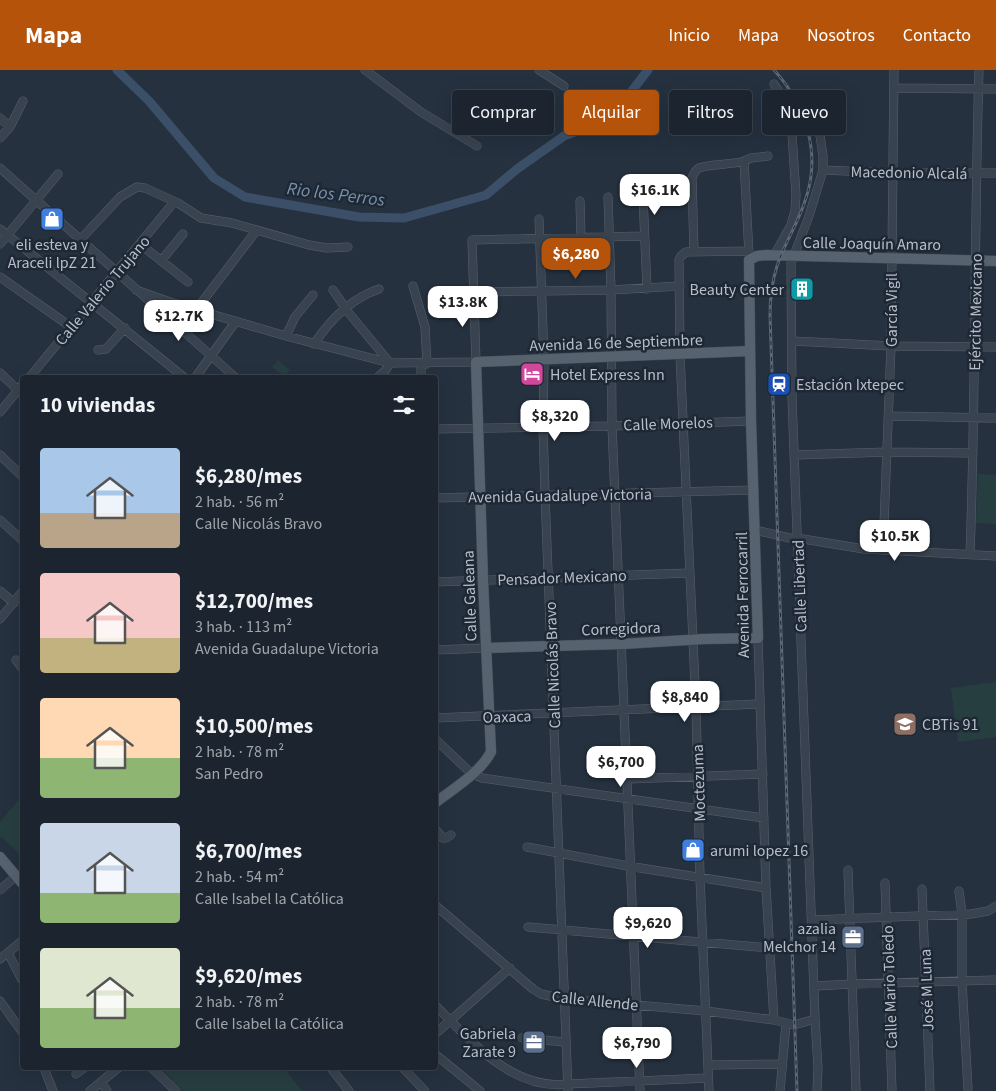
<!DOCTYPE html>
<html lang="es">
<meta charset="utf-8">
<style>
:root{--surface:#1c252f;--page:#252d37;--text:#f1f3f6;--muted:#a0a5aa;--line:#3a424b;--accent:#b45309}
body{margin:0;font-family:"Source Sans 3",sans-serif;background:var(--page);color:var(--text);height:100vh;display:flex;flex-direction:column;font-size:19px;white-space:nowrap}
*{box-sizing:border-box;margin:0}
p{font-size:16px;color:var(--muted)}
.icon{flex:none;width:28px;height:28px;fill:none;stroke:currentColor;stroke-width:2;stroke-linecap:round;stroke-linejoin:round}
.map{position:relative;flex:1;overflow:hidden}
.details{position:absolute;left:20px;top:305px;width:418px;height:695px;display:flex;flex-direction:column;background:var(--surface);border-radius:5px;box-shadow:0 5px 20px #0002,0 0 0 1px var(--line)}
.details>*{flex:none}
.top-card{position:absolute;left:452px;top:20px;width:468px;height:45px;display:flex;gap:10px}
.price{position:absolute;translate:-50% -42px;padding:0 11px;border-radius:10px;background:#fff;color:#222;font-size:16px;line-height:32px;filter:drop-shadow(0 1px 2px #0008)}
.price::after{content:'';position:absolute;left:50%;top:30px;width:15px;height:11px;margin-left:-8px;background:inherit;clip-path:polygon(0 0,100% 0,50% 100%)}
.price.selected{background:var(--accent);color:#fff}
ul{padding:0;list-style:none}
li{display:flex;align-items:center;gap:15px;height:125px;padding:0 20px}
li span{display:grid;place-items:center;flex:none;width:140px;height:100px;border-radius:5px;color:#555}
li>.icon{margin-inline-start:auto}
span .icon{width:60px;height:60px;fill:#fffc;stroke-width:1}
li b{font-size:21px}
h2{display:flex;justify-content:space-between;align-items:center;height:60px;padding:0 20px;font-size:21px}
.pill{padding:0 18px;border-radius:5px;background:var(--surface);box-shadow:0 5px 20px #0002,0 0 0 1px var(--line);font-size:18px;line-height:45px}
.pill.selected{background:var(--accent);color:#fff}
header{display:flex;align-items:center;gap:30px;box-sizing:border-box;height:70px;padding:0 25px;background:var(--accent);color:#fff}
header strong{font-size:24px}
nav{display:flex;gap:28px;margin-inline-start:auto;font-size:18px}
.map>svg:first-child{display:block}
</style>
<header>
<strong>Mapa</strong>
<nav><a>Inicio</a><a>Mapa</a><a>Nosotros</a><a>Contacto</a></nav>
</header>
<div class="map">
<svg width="996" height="1021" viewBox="0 0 996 1021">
<rect width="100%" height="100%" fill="#25313f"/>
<path fill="#273e40" d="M278 290 290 300 284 306 272 297Z
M978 404 996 405V454L976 453Z
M996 612V667L958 672 951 618Z
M22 726V786L0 766V752Z
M161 998H284L302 1021H183Z"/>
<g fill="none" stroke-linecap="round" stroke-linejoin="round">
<path stroke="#3b5068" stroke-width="9" d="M117 0 149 31 214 108 245 127 359 147 404 148 486 125 517 99 564 66 590 56 628 26 648 0"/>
<g stroke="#57616d" stroke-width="9">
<path id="minor" d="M365 0 421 42 477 76
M539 0 564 16
M774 14 786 32 791 49 796 125 795 141 791 155 774 186
M894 18 996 19
M0 48 10 57
M0 68 10 57 23 31
M744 91 751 88 768 86
M0 98 236 308
M823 100 893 103H996
M643 126 647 219
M608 127 611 220 612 356 640 1021
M580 131 581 169
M539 149 544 290 543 356 545 424 568 1021
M0 159 185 308
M80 170 120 127 137 117 145 118 178 133 201 148 232 153 309 175 327 178 348 177
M0 174 58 104
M140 174 188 212
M694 182 692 108C694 104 695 100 699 98 709 94 731 95 744 91L749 184
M161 191 183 164
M0 207 71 257
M413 216 425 257 427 294
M136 220 170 232 286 266 390 293 476 292 472 170 644 166
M333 220 348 242 390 293 385 301 377 308
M474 222 611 220 680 216
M196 240 256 161
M286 266 295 247 313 225
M793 271 891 276 996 277
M314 274C330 250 352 228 379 219
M98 280 106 279 125 258
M0 303 22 324
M29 308 174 132
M195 308 236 251
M421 308V294
M0 342 22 315
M889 346 996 348
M435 359 612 356 751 351
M0 385 22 406
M795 385 887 382 972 383
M435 428 754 420
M0 450 22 470
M755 460 794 469 797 468 864 479 996 486
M883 480 891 276 894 0
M970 485C976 323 974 162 979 0
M435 512 689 503
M0 521 14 533
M0 549 22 522
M758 568 766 818 774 950
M435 580 486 578
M16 590 22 598
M435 648 759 634
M435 669 472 704 482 708 764 748
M627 709 763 704
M435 759 443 768H446L451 765
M527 777 628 796 766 818
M848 800 856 1021
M885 813 892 1021
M922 819 930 1021
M0 820 17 805
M959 821 962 844V912L968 1019
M435 835 533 919 541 924 564 929 706 941 774 950 794 955 815 949 792 327 791 193 809 146 823 100V86L819 58
M812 850 971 844 988 841 996 836
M528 857 769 878
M8 883 22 910
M0 889 22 871
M815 916 852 914 996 910
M0 931 22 962
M435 935C470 970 512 1021 568 1014L708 1008
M815 949 818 998 817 1021
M435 964 510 898
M522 968 565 972
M435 984 480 1021
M708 995 782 994
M44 998 53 1021
M152 998 176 1021
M331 998 349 1021
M403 998 425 1021
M76 1004 84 998
M101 1012 107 1021
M90 1021 118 998
M709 1021 700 808 696 636 680 285 679 190 681 186 686 182 749 181
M780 1021 786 954"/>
</g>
<g stroke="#434c58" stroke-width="11">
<path id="major" d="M486 578 622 574 704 569 758 568 751 351 749 190 757 186 766 185 996 191
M435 733C454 718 480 703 491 682L483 510 476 292 750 281
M0 787 22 813"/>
</g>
<use href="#minor" stroke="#39434f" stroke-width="8"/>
<use href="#major" stroke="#57626f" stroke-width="10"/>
<g stroke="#5c6776" stroke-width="3">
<path id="rail" d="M774 0C806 35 821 83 806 128 799 152 785 172 777 196 772 212 770 228 770 245L797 1021"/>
</g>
<use href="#rail" stroke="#1e2834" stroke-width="1" stroke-dasharray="4" stroke-linecap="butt"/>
</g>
<defs>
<g id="shop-square" transform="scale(1.25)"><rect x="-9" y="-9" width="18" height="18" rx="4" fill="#3f7fe0" stroke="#1e2834"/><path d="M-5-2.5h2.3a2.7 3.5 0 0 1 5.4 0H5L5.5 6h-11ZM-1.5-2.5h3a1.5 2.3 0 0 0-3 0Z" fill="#fff"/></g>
<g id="building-square" transform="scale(1.25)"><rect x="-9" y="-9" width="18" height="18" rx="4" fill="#0f9aa8" stroke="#1e2834"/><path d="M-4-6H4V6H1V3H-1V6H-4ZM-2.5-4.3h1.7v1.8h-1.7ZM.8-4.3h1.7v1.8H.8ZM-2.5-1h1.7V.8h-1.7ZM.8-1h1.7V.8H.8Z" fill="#fff"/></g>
<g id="hotel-square" transform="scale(1.25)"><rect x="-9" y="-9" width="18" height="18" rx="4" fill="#d1479c" stroke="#1e2834"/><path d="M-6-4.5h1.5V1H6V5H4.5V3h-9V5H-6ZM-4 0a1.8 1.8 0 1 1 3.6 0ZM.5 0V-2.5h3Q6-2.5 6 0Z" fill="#fff"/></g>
<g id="station-square" transform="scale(1.25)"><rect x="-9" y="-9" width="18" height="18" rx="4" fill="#1a4fb4" stroke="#1e2834"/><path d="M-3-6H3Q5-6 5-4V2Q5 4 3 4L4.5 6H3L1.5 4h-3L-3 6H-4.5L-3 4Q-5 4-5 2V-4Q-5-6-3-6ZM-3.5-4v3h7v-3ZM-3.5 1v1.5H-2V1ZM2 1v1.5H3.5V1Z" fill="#fff"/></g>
<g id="school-square" transform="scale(1.25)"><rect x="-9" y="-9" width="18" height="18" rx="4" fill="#8d6e63" stroke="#1e2834"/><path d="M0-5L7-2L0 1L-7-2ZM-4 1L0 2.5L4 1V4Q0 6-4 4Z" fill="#fff"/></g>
<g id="office-square" transform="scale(1.25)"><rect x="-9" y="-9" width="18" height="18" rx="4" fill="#5c6f8a" stroke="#1e2834"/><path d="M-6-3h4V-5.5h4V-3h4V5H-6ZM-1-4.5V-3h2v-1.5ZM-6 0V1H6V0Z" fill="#fff"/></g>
</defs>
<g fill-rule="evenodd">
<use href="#shop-square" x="52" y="149"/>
<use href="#building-square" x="802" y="219"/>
<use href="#hotel-square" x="532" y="304"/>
<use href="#station-square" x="779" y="314"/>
<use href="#school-square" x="905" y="654"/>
<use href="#shop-square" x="693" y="780"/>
<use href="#office-square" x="853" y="867"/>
<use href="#office-square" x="534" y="972"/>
</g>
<g text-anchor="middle" stroke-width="5" stroke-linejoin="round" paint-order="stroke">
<g font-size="16" fill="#b6beca" stroke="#1e2834">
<text transform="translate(909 102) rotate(1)" y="6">Macedonio Alcalá</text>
<text transform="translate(872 173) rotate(1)" y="6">Calle Joaquín Amaro</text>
<text transform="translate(102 220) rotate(-50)" y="6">Calle Valerio Trujano</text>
<text transform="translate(891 240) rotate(-90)" y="6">García Vigil</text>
<text transform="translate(975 242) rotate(-89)" y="6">Ejército Mexicano</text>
<text transform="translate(616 272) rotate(-2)" y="6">Avenida 16 de Septiembre</text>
<text transform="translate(668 353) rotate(-2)" y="6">Calle Morelos</text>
<text transform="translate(560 425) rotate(-1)" y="6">Avenida Guadalupe Victoria</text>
<text transform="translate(562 507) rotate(-2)" y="6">Pensador Mexicano</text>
<text transform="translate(799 516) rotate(-92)" y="6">Calle Libertad</text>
<text transform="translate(742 525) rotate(-91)" y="6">Avenida Ferrocarril</text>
<text transform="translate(469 526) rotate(-92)" y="6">Calle Galeana</text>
<text transform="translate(621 558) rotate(-2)" y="6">Corregidora</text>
<text transform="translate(552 595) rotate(-92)" y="6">Calle Nicolás Bravo</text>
<text transform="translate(507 646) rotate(-2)" y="6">Oaxaca</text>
<text transform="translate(698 713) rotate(-92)" y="6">Moctezuma</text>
<text transform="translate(889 917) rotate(-92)" y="6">Calle Mario Toledo</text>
<text transform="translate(926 920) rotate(-92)" y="6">José M Luna</text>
<text transform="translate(595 930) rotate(6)" y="6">Calle Allende</text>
</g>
<g font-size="16" fill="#b6beca" stroke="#1e2834" text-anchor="start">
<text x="52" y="180" text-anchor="middle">eli esteva y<tspan x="52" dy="18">Araceli lpZ 21</tspan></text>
<text x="784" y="225" text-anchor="end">Beauty Center</text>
<text x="550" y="310">Hotel Express Inn</text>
<text x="796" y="320">Estación Ixtepec</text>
<text x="922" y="660">CBTis 91</text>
<text x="710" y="786">arumi lopez 16</text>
<text x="836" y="864" text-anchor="end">azalia<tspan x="836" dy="18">Melchor 14</tspan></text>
<text x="516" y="969" text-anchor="end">Gabriela<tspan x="516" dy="18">Zarate 9</tspan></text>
</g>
<g font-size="18" font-style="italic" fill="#7790ac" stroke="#1e2834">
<text transform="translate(336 124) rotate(7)" y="6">Rio los Perros</text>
</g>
</g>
</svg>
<b class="price" style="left:655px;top:146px">$16.1K</b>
<b class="price selected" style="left:576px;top:210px">$6,280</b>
<b class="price" style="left:463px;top:258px">$13.8K</b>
<b class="price" style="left:179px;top:272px">$12.7K</b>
<b class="price" style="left:555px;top:372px">$8,320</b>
<b class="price" style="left:895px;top:492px">$10.5K</b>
<b class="price" style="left:685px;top:653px">$8,840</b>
<b class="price" style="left:621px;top:718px">$6,700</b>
<b class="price" style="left:648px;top:879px">$9,620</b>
<b class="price" style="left:637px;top:999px">$6,790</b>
<div class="top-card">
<a class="pill">Comprar</a>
<a class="pill selected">Alquilar</a>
<a class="pill">Filtros</a>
<a class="pill">Nuevo</a>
</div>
<section class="details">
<h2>10 viviendas<svg class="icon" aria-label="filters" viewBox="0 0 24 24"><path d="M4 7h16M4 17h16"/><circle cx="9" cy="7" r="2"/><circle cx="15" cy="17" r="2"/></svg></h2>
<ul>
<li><span style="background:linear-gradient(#a9c7e8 65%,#b9a48a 0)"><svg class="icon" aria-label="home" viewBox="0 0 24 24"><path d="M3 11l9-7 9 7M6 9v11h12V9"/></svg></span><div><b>$6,280/mes</b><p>2 hab. · 56 m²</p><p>Calle Nicolás Bravo</p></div></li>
<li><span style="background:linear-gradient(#f6c9c9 65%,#c2b280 0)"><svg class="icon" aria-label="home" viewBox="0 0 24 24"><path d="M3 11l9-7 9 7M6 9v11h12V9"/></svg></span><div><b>$12,700/mes</b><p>3 hab. · 113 m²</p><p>Avenida Guadalupe Victoria</p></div></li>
<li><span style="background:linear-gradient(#ffd9b3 60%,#8fb573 0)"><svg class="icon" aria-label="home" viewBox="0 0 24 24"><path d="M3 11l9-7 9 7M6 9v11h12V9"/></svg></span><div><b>$10,500/mes</b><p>2 hab. · 78 m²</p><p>San Pedro</p></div></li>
<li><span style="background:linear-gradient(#c9d6e8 70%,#8fb573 0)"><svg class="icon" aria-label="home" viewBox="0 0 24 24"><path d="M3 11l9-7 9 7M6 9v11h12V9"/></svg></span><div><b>$6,700/mes</b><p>2 hab. · 54 m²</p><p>Calle Isabel la Católica</p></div></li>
<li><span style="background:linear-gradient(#dfe7d0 60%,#8fb573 0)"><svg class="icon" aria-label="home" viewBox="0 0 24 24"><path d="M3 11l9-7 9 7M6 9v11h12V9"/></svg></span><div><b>$9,620/mes</b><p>2 hab. · 78 m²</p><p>Calle Isabel la Católica</p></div></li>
</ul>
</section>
</div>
